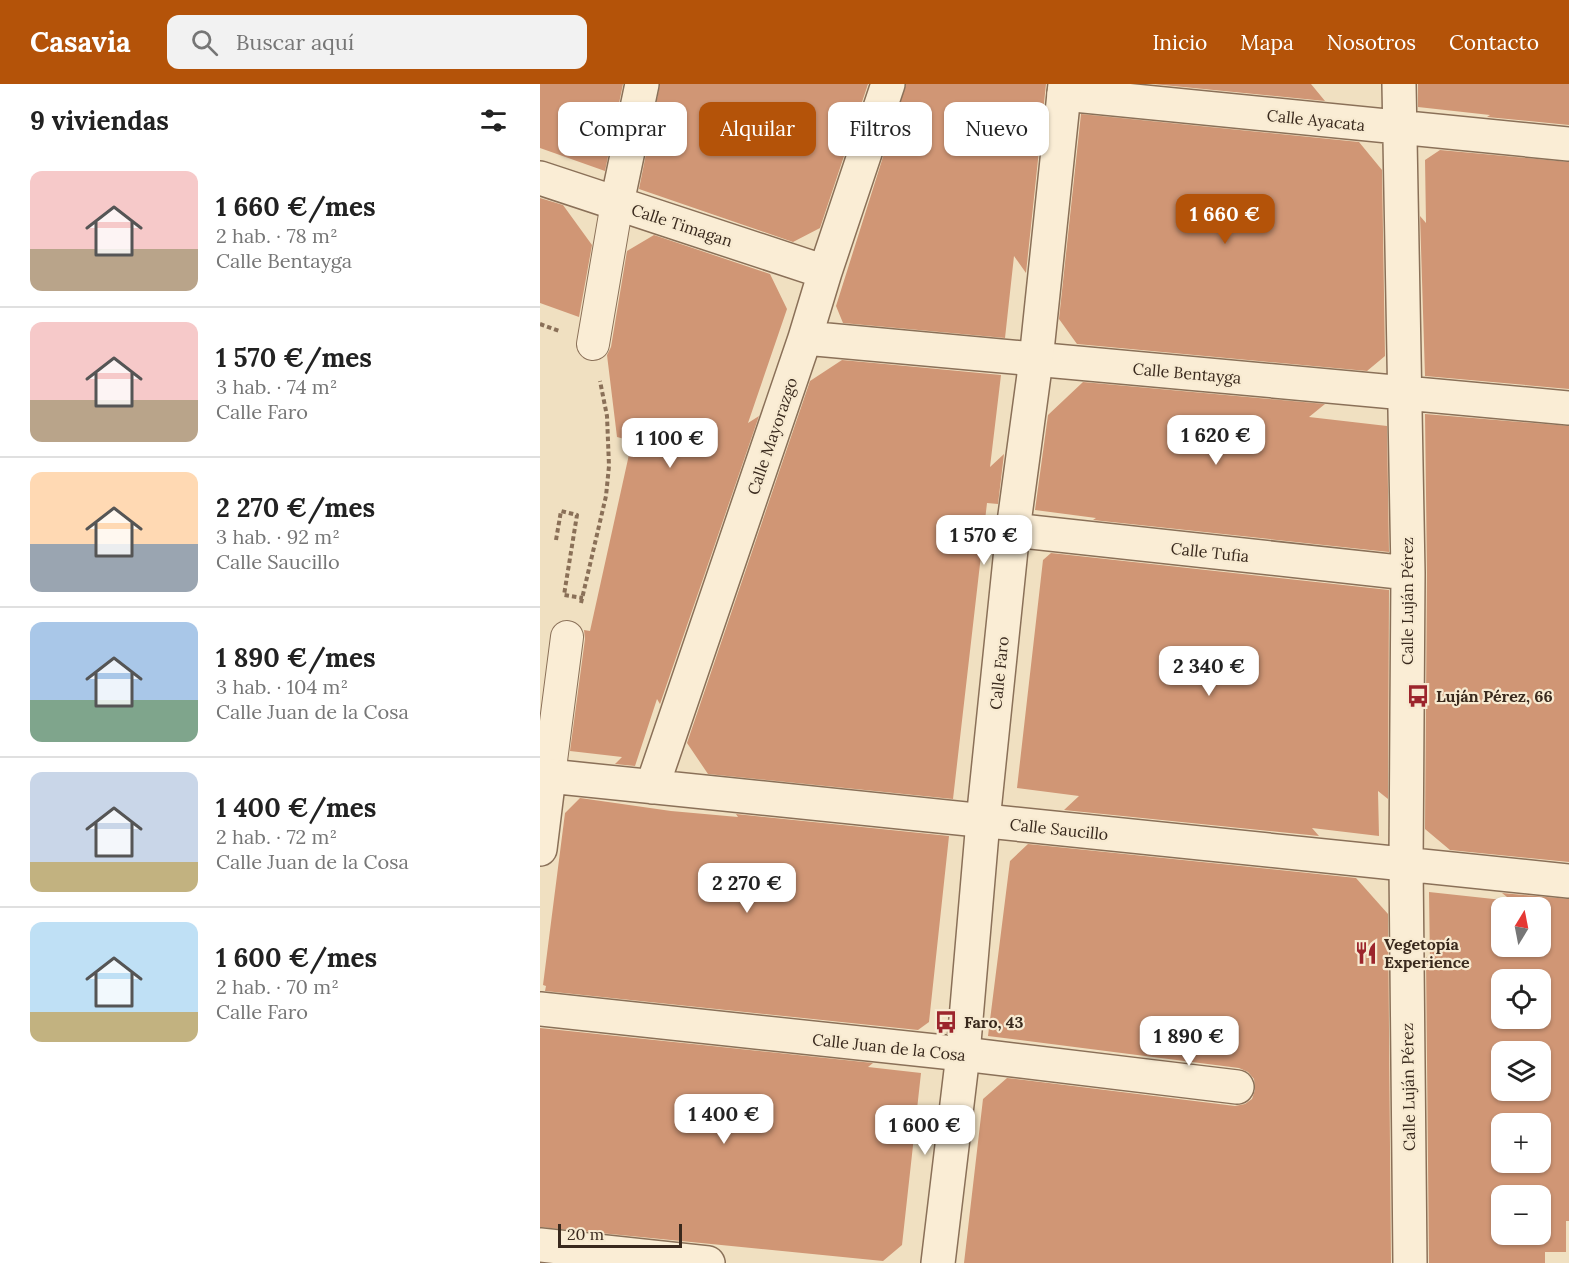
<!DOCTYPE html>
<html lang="es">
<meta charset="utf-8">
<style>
:root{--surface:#fff;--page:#f2f2f2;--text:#222;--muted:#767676;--line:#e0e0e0;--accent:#b45309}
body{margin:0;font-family:Lora,serif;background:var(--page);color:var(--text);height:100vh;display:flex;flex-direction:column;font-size:22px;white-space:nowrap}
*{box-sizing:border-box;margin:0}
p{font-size:20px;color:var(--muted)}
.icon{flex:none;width:33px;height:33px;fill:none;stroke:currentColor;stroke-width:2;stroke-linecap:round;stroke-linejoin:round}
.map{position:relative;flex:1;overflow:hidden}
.panel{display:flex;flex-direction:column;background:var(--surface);width:540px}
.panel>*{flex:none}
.banner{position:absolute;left:18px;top:18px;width:570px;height:54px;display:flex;gap:12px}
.needle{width:39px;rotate:10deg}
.tools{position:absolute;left:951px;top:813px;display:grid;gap:12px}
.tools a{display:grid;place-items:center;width:60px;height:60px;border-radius:12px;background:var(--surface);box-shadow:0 2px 4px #0004;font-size:30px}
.scale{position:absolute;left:18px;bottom:15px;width:124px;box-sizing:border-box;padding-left:6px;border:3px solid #39291d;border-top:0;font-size:16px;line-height:21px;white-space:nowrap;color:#39291d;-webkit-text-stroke:4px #f7ead1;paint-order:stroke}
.price{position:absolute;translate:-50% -51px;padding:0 14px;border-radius:12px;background:#fff;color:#222;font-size:20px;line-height:39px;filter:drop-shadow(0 2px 3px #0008)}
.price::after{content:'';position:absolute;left:50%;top:36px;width:18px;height:14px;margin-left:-9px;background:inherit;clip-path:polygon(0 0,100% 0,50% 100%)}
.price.current{background:var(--accent);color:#fff}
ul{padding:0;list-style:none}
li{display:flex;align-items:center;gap:18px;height:150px;padding:0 30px}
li+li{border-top:2px solid var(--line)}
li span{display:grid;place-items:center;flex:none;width:168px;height:120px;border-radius:12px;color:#555}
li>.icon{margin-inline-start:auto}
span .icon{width:72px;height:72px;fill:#fffc;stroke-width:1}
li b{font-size:26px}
h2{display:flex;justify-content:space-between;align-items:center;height:72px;padding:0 30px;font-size:26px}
.tag{padding:0 21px;border-radius:12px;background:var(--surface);box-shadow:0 2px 4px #0004;font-size:21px;line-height:54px}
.tag.current{background:var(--accent);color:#fff}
header{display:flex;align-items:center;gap:36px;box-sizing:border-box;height:84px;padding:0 30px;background:var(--accent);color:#fff}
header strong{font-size:28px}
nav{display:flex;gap:33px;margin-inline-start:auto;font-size:21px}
.search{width:420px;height:54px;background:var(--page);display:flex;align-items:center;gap:15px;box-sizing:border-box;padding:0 21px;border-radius:12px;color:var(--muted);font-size:22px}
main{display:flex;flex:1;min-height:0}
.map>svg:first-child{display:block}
</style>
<header>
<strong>Casavia</strong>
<div class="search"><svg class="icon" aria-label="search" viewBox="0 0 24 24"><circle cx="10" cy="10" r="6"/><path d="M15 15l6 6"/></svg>Buscar aquí</div>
<nav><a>Inicio</a><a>Mapa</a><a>Nosotros</a><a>Contacto</a></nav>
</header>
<main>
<section class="panel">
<h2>9 viviendas<svg class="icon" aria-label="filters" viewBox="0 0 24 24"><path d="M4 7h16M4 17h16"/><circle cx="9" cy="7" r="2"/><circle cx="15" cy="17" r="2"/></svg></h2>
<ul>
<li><span style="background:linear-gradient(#f6c9c9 65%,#b9a48a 0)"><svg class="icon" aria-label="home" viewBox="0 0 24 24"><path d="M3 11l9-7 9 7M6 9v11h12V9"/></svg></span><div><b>1 660 €/mes</b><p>2 hab. · 78 m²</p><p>Calle Bentayga</p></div></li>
<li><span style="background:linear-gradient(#f6c9c9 65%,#b9a48a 0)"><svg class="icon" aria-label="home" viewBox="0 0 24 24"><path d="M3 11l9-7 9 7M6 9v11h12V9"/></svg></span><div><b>1 570 €/mes</b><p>3 hab. · 74 m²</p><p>Calle Faro</p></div></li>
<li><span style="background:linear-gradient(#ffd9b3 60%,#9aa5b1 0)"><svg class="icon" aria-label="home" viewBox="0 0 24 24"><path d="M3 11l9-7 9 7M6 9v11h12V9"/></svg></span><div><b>2 270 €/mes</b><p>3 hab. · 92 m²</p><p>Calle Saucillo</p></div></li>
<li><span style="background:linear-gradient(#a9c7e8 65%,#7fa58c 0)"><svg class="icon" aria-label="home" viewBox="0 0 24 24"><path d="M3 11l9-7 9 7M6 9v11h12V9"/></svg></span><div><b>1 890 €/mes</b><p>3 hab. · 104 m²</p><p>Calle Juan de la Cosa</p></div></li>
<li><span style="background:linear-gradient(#c9d6e8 75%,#c2b280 0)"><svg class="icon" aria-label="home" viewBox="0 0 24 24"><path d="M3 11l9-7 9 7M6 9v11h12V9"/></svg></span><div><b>1 400 €/mes</b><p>2 hab. · 72 m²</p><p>Calle Juan de la Cosa</p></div></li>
<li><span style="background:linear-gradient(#bfe0f5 75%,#c2b280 0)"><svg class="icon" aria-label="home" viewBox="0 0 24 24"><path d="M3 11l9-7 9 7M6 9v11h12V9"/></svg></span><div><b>1 600 €/mes</b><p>2 hab. · 70 m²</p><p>Calle Faro</p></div></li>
</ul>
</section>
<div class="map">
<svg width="1029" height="1179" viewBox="0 0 1029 1179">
<rect width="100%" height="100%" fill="#f0e0c1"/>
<path fill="#d09675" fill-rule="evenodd" d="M0 0H83L65 87 0 64Z
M120 0H328L280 144 253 158 99 105Z
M366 0H506L486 189 474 172 465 254 303 239 296 222Z
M613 0H771L785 17Z
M878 0H1029V41L947 33 950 31 878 23Z
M541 30 819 58 842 86 845 272 827 287 537 260 519 235Z
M900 66 1029 78V305L885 292 880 132 886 139 885 76Z
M0 114 23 121 52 161 39 233 0 219Z
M114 151 230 190 247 225 208 339 219 332 120 620 117 615 95 682 75 680 82 673 30 667 45 555 44 546 50 547 92 357 77 353 67 271 71 263 87 167Z
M302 276 461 291 450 383 464 370 458 420 447 419 413 715 168 690 147 659 270 297Z
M543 298 785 320 769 333 847 342 849 468 553 436 556 434 495 426 508 331Z
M885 330 1029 342V778L910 766 885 745 887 489Z
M511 469 849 506 848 715 838 707 839 752 772 744 779 752 524 726 539 712 477 704 503 476Z
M40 714 131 727 198 733 196 730 409 752 389 938 378 946 5 907 6 902 3 901 25 729Z
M488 760 816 794 848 830 851 1179H424L443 1015 467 994 695 1022 705 1020 712 1015 715 1006 714 995 708 988 699 984 448 952 470 777Z
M889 808 972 817 962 809 1029 815V1137H1026V1168H1005V1179H889L886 873 890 878ZM962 824H1000V862H962ZM962 896H1000V934H962ZM962 968H1000V1006H962ZM962 1040H1000V1078H962ZM962 1112H1000V1150H962Z
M0 944 333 979 328 983 381 989 362 1161 343 1177 0 1143Z"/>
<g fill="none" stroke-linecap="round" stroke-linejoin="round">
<g stroke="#8a7058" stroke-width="34">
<path id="pedestrian" d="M53 260 77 119
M9 692 27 553"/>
</g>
<g stroke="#8a7058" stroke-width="36">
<path id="minor" d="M859 0 868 489 866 780 870 1179
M524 10 1029 60
M0 94 285 188
M77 119 102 0
M265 254 1029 324
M473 446 868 489
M112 703 265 254 285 188 348 0
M0 765 9 692 1029 797
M0 925 423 970 697 1003
M0 1161 168 1179"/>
</g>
<g stroke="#8a7058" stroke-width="36">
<path id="tertiary" d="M398 1179 423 970 443 737 473 446 496 276 525 0"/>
</g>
<path stroke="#8a7058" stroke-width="4" stroke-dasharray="4.5 3" stroke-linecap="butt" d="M0 240 19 247
M16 456 21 427 37 431 24 511 43 514
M41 519 66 412 69 382 67 332 60 297"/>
<use href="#pedestrian" stroke="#faedd5" stroke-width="32"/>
<use href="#minor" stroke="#faedd5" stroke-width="33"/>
<use href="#tertiary" stroke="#faedd5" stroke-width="33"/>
</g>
<defs>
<g id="bus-bare" transform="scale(1.8)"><path d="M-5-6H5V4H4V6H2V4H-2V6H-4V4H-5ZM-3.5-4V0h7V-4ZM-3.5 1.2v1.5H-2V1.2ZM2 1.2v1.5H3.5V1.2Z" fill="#9c252c" stroke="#f7ead1" stroke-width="2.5" paint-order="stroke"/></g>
<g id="restaurant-bare" transform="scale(1.8)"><path d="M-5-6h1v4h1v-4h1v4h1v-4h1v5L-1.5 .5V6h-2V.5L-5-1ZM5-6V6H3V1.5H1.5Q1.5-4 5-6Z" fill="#9c252c" stroke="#f7ead1" stroke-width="2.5" paint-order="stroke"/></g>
</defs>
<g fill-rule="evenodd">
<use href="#bus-bare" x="878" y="612"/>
<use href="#restaurant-bare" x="826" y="869"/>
<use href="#bus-bare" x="406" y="938"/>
</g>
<g text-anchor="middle" stroke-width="4.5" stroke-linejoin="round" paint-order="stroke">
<g font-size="16" fill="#39291d" stroke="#f7ead1">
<text transform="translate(776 36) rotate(6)" y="6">Calle Ayacata</text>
<text transform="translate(142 141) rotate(18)" y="6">Calle Timagan</text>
<text transform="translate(647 289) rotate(5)" y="6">Calle Bentayga</text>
<text transform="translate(232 352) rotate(-71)" y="6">Calle Mayorazgo</text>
<text transform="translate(670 468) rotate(6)" y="6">Calle Tufia</text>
<text transform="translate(867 517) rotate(-90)" y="6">Calle Luján Pérez</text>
<text transform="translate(459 589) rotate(-84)" y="6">Calle Faro</text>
<text transform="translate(519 745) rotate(6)" y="6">Calle Saucillo</text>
<text transform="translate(349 963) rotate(6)" y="6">Calle Juan de la Cosa</text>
<text transform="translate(868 1003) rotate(-91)" y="6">Calle Luján Pérez</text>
</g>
<g font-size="16" font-weight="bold" fill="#39291d" stroke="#f7ead1" text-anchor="start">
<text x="896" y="618">Luján Pérez, 66</text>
<text x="844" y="866">Vegetopía<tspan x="844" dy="18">Experience</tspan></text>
<text x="424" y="944">Faro, 43</text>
</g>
</g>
</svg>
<div class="tools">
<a><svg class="needle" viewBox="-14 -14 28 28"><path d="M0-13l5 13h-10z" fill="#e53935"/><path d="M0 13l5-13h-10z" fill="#767676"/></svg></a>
<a><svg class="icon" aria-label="locate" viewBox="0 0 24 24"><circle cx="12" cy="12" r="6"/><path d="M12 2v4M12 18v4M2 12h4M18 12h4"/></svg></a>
<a><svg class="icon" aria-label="layers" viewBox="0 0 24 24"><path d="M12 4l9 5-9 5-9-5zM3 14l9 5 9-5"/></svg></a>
<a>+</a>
<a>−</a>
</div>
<div class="scale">20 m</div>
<b class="price current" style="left:685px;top:161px">1 660 €</b>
<b class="price" style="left:676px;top:382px">1 620 €</b>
<b class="price" style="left:130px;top:385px">1 100 €</b>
<b class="price" style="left:444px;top:482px">1 570 €</b>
<b class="price" style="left:669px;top:613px">2 340 €</b>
<b class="price" style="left:207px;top:830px">2 270 €</b>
<b class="price" style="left:649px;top:983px">1 890 €</b>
<b class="price" style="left:184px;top:1061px">1 400 €</b>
<b class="price" style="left:385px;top:1072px">1 600 €</b>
<div class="banner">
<a class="tag">Comprar</a>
<a class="tag current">Alquilar</a>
<a class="tag">Filtros</a>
<a class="tag">Nuevo</a>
</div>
</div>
</main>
